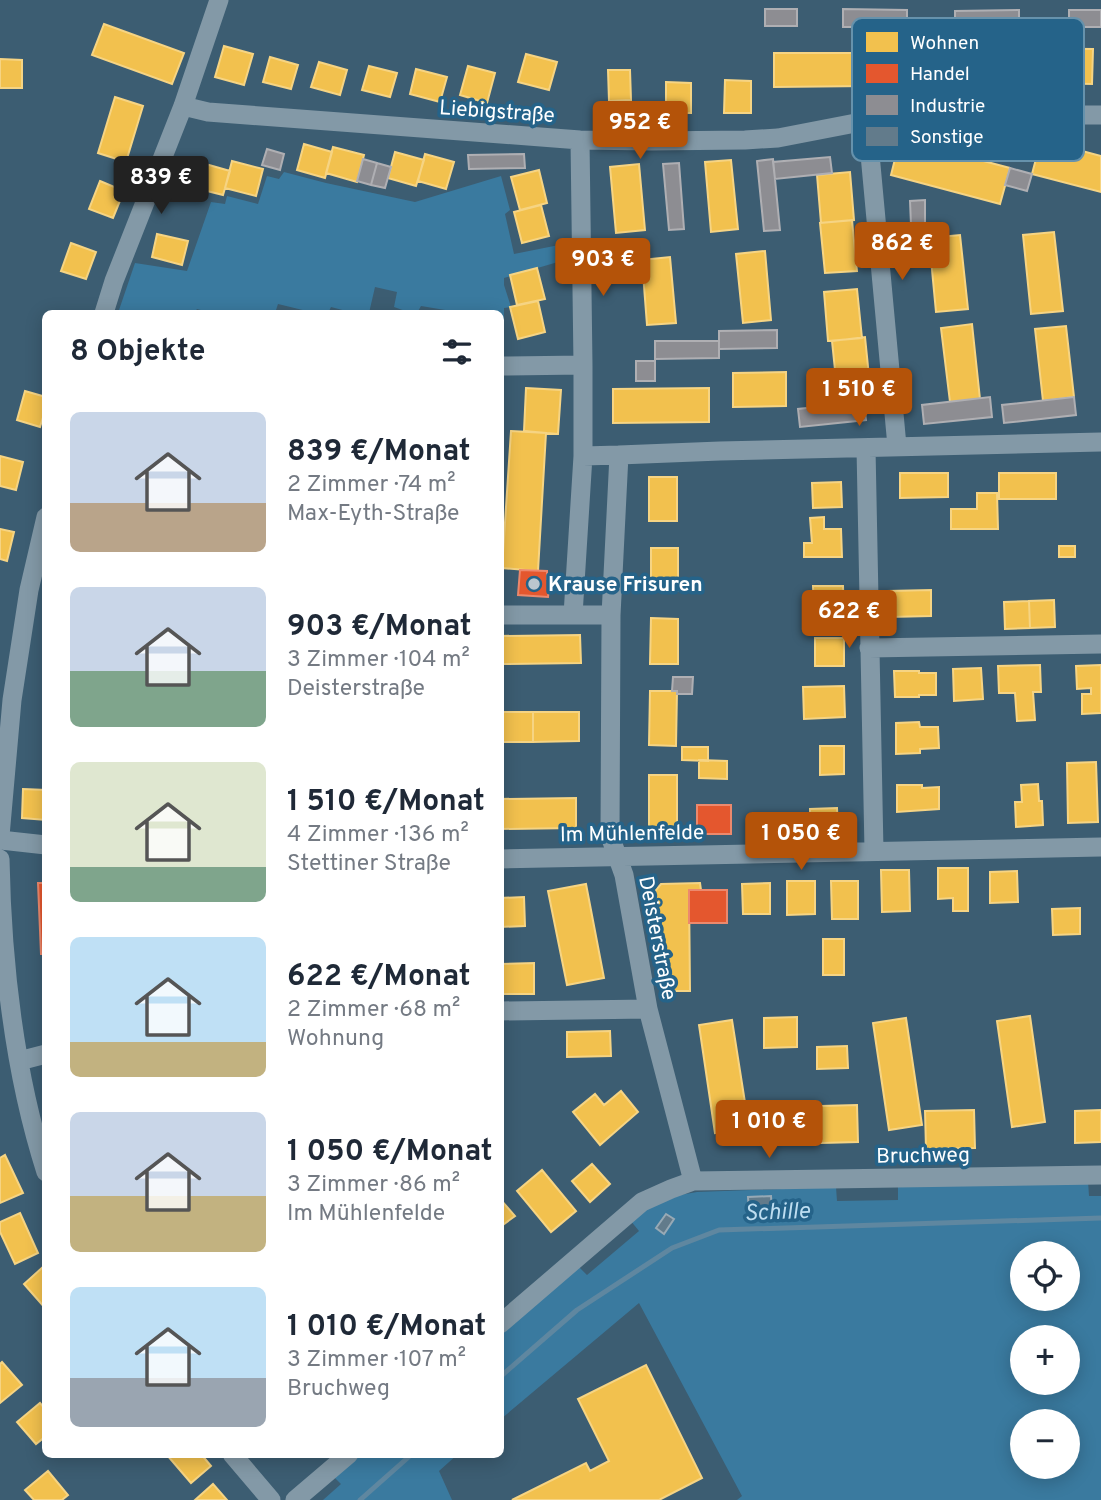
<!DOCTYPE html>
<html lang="de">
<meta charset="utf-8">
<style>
:root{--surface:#fff;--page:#f2f2f3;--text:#1f2937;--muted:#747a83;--accent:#b45309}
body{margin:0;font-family:Overpass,sans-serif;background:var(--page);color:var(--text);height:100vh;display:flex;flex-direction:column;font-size:26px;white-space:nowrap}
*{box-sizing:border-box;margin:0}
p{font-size:23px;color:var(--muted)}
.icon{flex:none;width:38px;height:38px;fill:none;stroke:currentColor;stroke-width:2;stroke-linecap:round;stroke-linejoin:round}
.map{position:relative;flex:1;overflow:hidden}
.panel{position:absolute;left:42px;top:310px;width:462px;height:1148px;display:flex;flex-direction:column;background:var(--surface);border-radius:10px;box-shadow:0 4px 18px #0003}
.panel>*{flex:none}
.tools{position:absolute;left:1010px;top:1241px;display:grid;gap:14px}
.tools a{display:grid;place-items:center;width:70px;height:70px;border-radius:50%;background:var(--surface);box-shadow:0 4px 18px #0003;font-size:35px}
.price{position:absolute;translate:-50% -60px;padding:0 16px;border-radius:7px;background:var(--accent);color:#fff;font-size:23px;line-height:46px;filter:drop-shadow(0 2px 4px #0008)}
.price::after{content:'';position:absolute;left:50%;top:42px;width:21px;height:16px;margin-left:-10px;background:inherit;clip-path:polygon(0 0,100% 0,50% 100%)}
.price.on{background:#222;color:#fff}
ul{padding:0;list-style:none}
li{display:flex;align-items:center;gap:21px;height:175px;padding:0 28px}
li span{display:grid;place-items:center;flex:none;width:196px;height:140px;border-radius:10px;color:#555}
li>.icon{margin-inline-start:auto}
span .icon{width:84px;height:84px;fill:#fffc;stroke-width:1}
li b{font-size:30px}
h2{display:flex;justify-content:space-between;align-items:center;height:84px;padding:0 28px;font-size:30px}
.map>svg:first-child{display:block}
</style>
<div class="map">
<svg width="1101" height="1500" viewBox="0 0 1101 1500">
<rect width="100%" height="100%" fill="#3c5d72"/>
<path fill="#3a7a9f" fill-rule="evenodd" d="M284 172 326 183 415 202 501 176 510 210 505 214 514 254 564 244 568 259 504 278V285L511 307 504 308V328H501L500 313H463L421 306 417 313H411L394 307 397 292 375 287 369 313H354L331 307 328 313H315L278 304 275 313H250L237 311 236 313H212L197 309 194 313H161L156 311 154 313H118L135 263 187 271 211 202 225 204 227 196 258 204 267 176 279 179Z
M1088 1181 1089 1196H1101V1500H737L742 1496 639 1303 501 1419V1331L577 1265 587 1275 639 1231 630 1220 648 1206 680 1195 697 1192 836 1187 837 1201 898 1200V1186ZM1022 1253H1068V1298H1022ZM1022 1337H1068V1382H1022ZM1022 1421H1068V1466H1022Z
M357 1454H458L439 1471 452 1500H323L341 1484 332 1475Z"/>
<path fill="#f2c14e" stroke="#f6d483" stroke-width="2" d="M104 24 184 53 172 84 92 55Z
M224 46 253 54 244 85 215 77Z
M996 48 1093 49 1092 84 995 82Z
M774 53H868V86L774 87Z
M526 54 557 62 549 90 518 82Z
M270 57 298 65 291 89 263 82Z
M0 59 22 60V88H0Z
M319 62 347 70 340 95 311 87Z
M369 66 397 73 390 97 362 90Z
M468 66 495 73 487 103 460 95Z
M416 69 447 77 440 102 410 94Z
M608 70H630L631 100 609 101Z
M725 80 751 81V113H724Z
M666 82 691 83V113H666Z
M115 97 143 106 126 162 98 153Z
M900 139 1010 168 1000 204 891 175Z
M1041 140 1101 156V192L1032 174Z
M304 144 332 152 325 178 297 170Z
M333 147 364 155 357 182 326 173Z
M395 152 424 160 416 186 388 178Z
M425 154 454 162 446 189 418 181Z
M731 160 738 229 711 232 705 162Z
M232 161 263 169 256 196 225 188Z
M202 163 230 171 223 195 195 188Z
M639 164 645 230 616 233 610 167Z
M539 170 547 203 520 210 511 177Z
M850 172 854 220 821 223 817 175Z
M100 181 124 191 113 218 89 209Z
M541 205 549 236 522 243 514 212Z
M852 220 857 271 825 273 820 223Z
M1054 232 1063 311 1031 314 1023 235Z
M157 234 188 241 182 265 152 257Z
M960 235 968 309 936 312 929 238Z
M71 243 96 252 86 279 61 271Z
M765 251 771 320 743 323 736 254Z
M670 257 676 323 647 325 642 260Z
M537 268 545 299 517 305 510 275Z
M857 289 862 338 828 341 824 292Z
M538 301 545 332 518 339 510 307Z
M972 324 980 399 950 402 941 328Z
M1066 326 1074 397 1043 401 1035 329Z
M865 337 870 386 837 389 832 341Z
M786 372V406L733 407V373Z
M526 388 561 390 558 434 524 431Z
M709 388V422L613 423V389Z
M25 391 46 397V408L40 427 17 420Z
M511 431 546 433 538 571 502 568Z
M0 456 23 462 16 490 0 486Z
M900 473H948V497L900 498Z
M999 473H1056V499H999Z
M649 477H677V521H649Z
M841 482 842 507 813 508 812 483Z
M977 493H997L998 529H951V509H977Z
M824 517V529H841L842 557H804V543H812L810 518Z
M0 529 14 532 7 561 0 559Z
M1059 546H1075V557H1059Z
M651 548H678V591H651Z
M813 586H843L844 615 814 616Z
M931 590V616L889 617 888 591Z
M1054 600 1055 627 1030 628 1029 601Z
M1029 601 1030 628 1005 629 1004 602Z
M651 618 678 619V664H650Z
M580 635 581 663 500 664V636Z
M815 638H844V666H815Z
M1040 665 1041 692H1033L1035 720 1017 721 1015 693H999L998 666Z
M1101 665V713L1082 714V694H1091V688L1077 689 1076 666Z
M981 668 983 699 954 701 953 669Z
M894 671H919V673H936V695H919V697H895Z
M844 686 845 717 804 719 803 687Z
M650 691H677L676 746 649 745Z
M500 712H533V742H500Z
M533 712H579V741L533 742Z
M919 722 920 727H938L939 748 920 749V753L896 754V723Z
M820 746H844V774L820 775Z
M682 747H708V761L682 760Z
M699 760 727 761V779L699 778Z
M1096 762 1098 822 1068 823 1067 763Z
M649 775H677V828H649Z
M1038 784 1039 801H1042L1043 825 1016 827 1015 802H1022L1021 785Z
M897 785H922V788L939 787V809L897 812Z
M23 789 46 790V820L22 818Z
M576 798V828L500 829V799Z
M837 808 838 830 810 831V809Z
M938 868H968V911H953V898L938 899Z
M881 870H909L910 911 882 912Z
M1017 871 1018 902 990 903V872Z
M787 881H815V914L787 915Z
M831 881H858V919H832Z
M700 883 701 890H689L690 991H666L651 926 650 897 661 884Z
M770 883V914H743L742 884Z
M586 884 604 978 567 985 548 891Z
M524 897 525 926 500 927V898Z
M1080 908V934L1053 935 1052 909Z
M823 939H844V975H823Z
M534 963V994H500V964Z
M1030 1016 1045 1122 1012 1127 997 1021Z
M797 1017V1047L764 1048V1018Z
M906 1018 922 1125 889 1130 873 1023Z
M732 1020 749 1128 715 1133 699 1025Z
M610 1031 611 1056 567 1057V1032Z
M847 1046 848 1068 817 1069V1047Z
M621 1091 638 1112 600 1145 573 1112 595 1094 604 1105Z
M857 1105 858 1142 784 1144 783 1107Z
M974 1110 975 1148 926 1149 925 1111Z
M1101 1110V1142L1075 1143V1111Z
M5 1155 23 1193 0 1203V1158Z
M592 1164 610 1184 590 1202 572 1181Z
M542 1170 576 1211 551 1232 517 1191Z
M500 1199 515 1216 500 1227Z
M20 1213 38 1253 15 1264 0 1232V1222Z
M43 1267 46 1270V1309L24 1284Z
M2 1362 22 1385 0 1403V1364Z
M646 1365 702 1478 659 1500H512L586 1463 590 1471 609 1461 578 1399Z
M40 1403 46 1410V1436L36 1444 17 1422Z
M168 1454H201L211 1466 191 1483 167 1455Z
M48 1471 68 1495 62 1500H34L25 1490Z
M213 1484 227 1500H195Z"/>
<path fill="#e4572e" stroke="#ec896d" stroke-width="2" d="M520 570 547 571V579H550L548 597 518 595Z
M697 805H731V834H697Z
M38 883H46V954H41Z
M689 890H727V923H689Z"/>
<path fill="#8d8d92" stroke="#afafb3" stroke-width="2" d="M765 9H797V26H765Z
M843 9 907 10V27H843Z
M1019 10V27H955V11Z
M1069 10H1101V27H1069Z
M267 149 284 154 280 170 262 165Z
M524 154 525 168 469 169 468 155Z
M830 157 832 173 775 179 773 162Z
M363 159 377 163 371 185 357 181Z
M773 159 780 230 764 231 757 161Z
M377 163 391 167 385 188 371 185Z
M679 163 684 229 669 230 663 164Z
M1010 168 1032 174 1027 191 1005 185Z
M925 200V225H911L910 201Z
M777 330V348L719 349V331Z
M655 341H719V358L655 359Z
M636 361H655V381H636Z
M868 386 867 402 836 405 834 390Z
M990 397 992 417 924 424 922 405Z
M1074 397 1076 415 1004 423 1002 405Z
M864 402 866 420 800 427 798 409Z
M673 677H693L692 694H677V691H672Z"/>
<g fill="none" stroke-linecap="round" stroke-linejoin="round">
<path stroke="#5f87a0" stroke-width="5" d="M500 1377 577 1310 672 1248 719 1230 1101 1218
M360 1500 412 1454"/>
</g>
<path fill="#627b8b" stroke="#97a9b5" stroke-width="2" d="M771 1196 772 1211 749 1212 748 1197Z
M666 1214 674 1219 664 1234 656 1228Z"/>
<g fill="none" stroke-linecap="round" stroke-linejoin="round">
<path stroke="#8399a7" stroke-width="19" d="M183 106 208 112 580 140 651 141 745 140 778 138 897 115H1101
M867 122 897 446
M580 140 583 365V456
M104 313 114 281 183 106 219 0
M500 366 583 365
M866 448 874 851
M619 455 720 451 1101 442
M500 615H573
M611 615H573L583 456 619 455 611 615 610 836 624 875 648 1009 693 1181
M869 648 1101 644
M0 836 12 700 29 590 46 517
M0 840 46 845
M0 859C2 964 14 1072 46 1172
M500 859 1101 847
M500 1011 648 1009
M19 1061 46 1054
M500 1324 642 1202 671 1189 693 1181 1101 1175
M232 1454 271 1500
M295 1500 349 1454"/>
</g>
<circle fill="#bbc6ce" stroke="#256389" stroke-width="2.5" cx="534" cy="584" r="7"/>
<g text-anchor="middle" stroke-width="7" stroke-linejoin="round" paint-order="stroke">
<g font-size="21" fill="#fff" stroke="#256389">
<text transform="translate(497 111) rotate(4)" y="7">Liebigstraße</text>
<text transform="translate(632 833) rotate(-1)" y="7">Im Mühlenfelde</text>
<text transform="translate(658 938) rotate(79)" y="7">Deisterstraße</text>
<text transform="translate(923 1155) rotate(-1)" y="7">Bruchweg</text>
</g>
<g font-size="21" font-weight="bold" fill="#fff" stroke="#256389" text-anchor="start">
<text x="548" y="591">Krause Frisuren</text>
</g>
<g font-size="23" font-style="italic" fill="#bedef1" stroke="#256389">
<text transform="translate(777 1211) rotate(-2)" y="8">Schille</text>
</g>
</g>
<rect x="852" y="18" width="232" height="143" rx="10" fill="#256389" stroke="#6692ac" stroke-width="2"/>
<rect x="866" y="32" width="32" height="20" fill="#f2c14e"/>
<rect x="866" y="64" width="32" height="19" fill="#e4572e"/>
<rect x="866" y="95" width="32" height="20" fill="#8d8d92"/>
<rect x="866" y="127" width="32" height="19" fill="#627b8b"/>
<g font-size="19" fill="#fff">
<text x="910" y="49">Wohnen</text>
<text x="910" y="80">Handel</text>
<text x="910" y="112">Industrie</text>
<text x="910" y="143">Sonstige</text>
</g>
</svg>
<div class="tools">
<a><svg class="icon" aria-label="locate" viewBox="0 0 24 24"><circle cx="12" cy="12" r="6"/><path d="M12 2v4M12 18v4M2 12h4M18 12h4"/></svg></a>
<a>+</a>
<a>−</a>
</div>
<b class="price" style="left:640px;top:161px">952 €</b>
<b class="price on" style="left:161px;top:216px">839 €</b>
<b class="price" style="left:902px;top:282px">862 €</b>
<b class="price" style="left:603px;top:298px">903 €</b>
<b class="price" style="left:859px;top:428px">1 510 €</b>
<b class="price" style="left:849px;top:650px">622 €</b>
<b class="price" style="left:801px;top:872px">1 050 €</b>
<b class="price" style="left:769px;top:1160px">1 010 €</b>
<section class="panel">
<h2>8 Objekte<svg class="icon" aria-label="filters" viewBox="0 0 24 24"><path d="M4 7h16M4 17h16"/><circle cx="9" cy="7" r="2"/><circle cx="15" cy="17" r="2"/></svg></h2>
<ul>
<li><span style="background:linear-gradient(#c9d6e8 65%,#b9a48a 0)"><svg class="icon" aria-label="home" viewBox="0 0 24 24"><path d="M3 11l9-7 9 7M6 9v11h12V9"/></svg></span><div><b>839 €/Monat</b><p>2 Zimmer · 74 m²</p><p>Max-Eyth-Straße</p></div></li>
<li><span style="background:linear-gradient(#c9d6e8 60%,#7fa58c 0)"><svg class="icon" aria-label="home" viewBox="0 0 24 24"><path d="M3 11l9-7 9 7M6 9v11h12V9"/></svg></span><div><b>903 €/Monat</b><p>3 Zimmer · 104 m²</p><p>Deisterstraße</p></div></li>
<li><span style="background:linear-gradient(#dfe7d0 75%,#7fa58c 0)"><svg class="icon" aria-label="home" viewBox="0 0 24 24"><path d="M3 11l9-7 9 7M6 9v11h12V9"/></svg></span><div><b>1 510 €/Monat</b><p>4 Zimmer · 136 m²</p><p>Stettiner Straße</p></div></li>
<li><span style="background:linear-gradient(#bfe0f5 75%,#c2b280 0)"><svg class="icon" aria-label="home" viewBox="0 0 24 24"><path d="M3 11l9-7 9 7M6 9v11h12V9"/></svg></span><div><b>622 €/Monat</b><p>2 Zimmer · 68 m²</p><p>Wohnung</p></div></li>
<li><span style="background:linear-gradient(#c9d6e8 60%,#c2b280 0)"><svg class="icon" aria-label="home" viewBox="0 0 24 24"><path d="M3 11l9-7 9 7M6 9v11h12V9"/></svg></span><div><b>1 050 €/Monat</b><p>3 Zimmer · 86 m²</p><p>Im Mühlenfelde</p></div></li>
<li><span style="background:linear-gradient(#bfe0f5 65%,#9aa5b1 0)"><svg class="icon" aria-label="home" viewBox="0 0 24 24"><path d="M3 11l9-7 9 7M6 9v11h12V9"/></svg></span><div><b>1 010 €/Monat</b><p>3 Zimmer · 107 m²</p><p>Bruchweg</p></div></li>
</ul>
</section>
</div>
